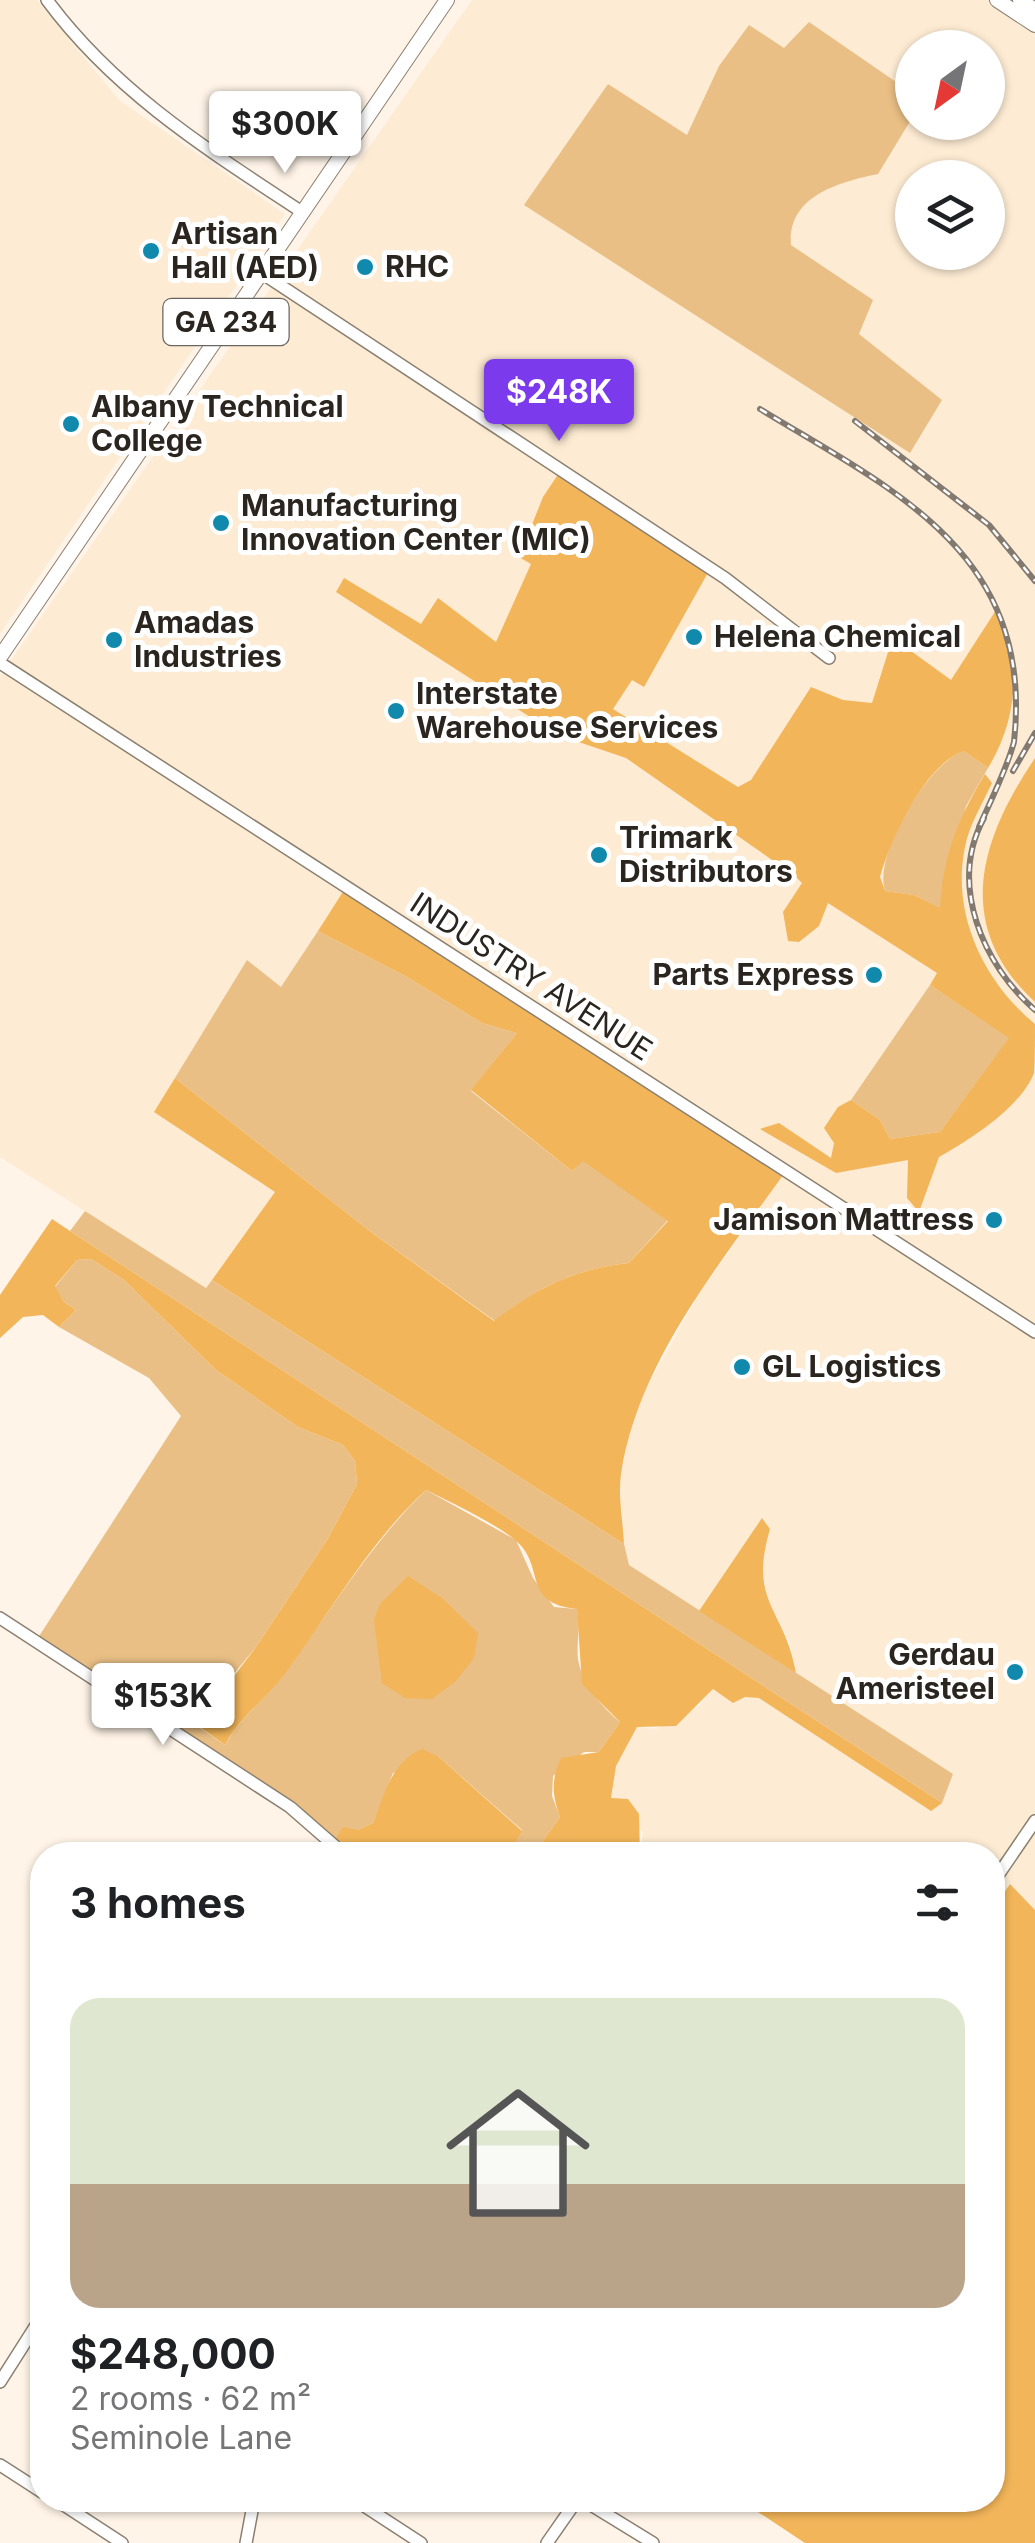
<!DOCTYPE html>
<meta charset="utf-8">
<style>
:root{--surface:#fff;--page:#f6f6f6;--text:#202124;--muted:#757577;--line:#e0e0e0;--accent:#7c3aed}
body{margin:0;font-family:Inter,sans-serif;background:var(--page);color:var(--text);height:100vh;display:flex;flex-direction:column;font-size:38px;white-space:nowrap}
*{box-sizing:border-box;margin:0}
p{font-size:32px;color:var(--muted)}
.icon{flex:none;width:55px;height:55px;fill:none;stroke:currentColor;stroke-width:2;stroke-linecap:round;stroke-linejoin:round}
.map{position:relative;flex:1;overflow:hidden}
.drawer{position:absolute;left:30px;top:1842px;width:975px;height:670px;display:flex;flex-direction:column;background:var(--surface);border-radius:40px;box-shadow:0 2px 8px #0004}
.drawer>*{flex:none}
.needle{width:65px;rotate:213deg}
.buttons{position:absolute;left:895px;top:30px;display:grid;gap:20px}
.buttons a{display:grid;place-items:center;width:110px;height:110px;border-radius:50%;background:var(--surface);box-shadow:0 2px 8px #0004;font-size:50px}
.price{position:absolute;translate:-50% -85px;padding:0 22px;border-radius:10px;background:#fff;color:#222;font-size:32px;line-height:65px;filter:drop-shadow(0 2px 5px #0008)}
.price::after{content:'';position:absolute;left:50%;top:60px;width:30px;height:22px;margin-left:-15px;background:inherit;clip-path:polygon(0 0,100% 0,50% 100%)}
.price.selected{background:var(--accent);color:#fff}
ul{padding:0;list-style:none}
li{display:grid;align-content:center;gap:20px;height:530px;padding:0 40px}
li+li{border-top:2px solid var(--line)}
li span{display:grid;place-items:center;height:310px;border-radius:30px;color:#555}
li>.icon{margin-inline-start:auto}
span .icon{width:180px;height:180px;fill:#fffc;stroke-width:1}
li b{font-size:42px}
h2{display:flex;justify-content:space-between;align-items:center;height:120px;padding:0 40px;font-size:42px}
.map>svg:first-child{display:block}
</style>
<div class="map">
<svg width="1035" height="2543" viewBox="0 0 1035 2543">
<rect width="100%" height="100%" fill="#fff4e7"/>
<path fill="#fdebd3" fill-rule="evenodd" d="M0 0H37L119 100 285 214 0 634Z
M472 0H1035V1909L1010 1885 993 1911 992 1855H640L643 1833 611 1798 616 1766 637 1727 656 1729 699 1706 713 1689 759 1698 931 1811 953 1775 796 1673 791 1645 762 1588 760 1564 770 1529 763 1519 699 1611 629 1565 624 1549 620 1478 635 1408 700 1293 785 1172 281 987 247 961 155 1112 275 1192 206 1288 0 1157V676ZM912 48H988V122H912ZM912 178H988V252H912Z"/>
<path fill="#e9bf85" d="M809 22 912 93V118L878 174C839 182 787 196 791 245L873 300 859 334 942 400 910 453 524 205 608 84 687 135 719 66 749 25 784 48Z
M964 751 988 768 966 806 941 909 914 895 885 891C873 854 929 762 964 751Z
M318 931 407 977 482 1023 517 1033 471 1091 572 1171 583 1160 668 1220 629 1263C577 1268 536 1288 495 1321L371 1232 175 1078 247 960 281 987Z
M930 985 1010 1038 940 1132 890 1139 880 1120 851 1100Z
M85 1211 206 1288 212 1280 624 1544 629 1565 953 1774 942 1803 70 1231Z
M91 1259 124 1280 216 1370 298 1427 343 1445 355 1461 357 1484 327 1540 256 1647 213 1699 197 1726 225 1745C241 1716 265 1700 284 1674 330 1612 370 1544 426 1490L516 1540 533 1578 554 1607 577 1609C581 1629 575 1650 579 1664 584 1686 603 1708 620 1722L599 1752H584L553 1776 552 1796 560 1817 533 1855H509L522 1830 439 1757 393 1773 373 1823 333 1842 36 1641 181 1416 149 1378 59 1327 76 1310 64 1302 55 1287 77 1260Z"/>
<path fill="#f2b55a" d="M561 470 710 569 644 687 632 680 613 709 738 787 751 780 811 687 843 700 872 703 889 649 900 643 951 680 998 607C1021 662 1019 717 988 768L964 751C925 764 891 838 880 877L885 891 914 895 940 908C943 855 958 819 985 774L992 783C983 803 969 825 965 847 951 914 984 982 1035 1024 1035 1038 1035 1060 1034 1073 1021 1107 970 1140 939 1157L919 1212 907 1198 908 1160 836 1173 760 1129 779 1123 831 1158 834 1143 824 1128 838 1107 851 1100 880 1120 890 1139 940 1132 1009 1038 930 985 937 973 828 903 819 926 799 942 788 941 783 912 802 883 795 876 626 758 558 735 336 592 344 578 421 624 438 598 496 642 531 564 519 557 543 497Z
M1035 758V1002C953 926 979 841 1035 758Z
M346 887 786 1171C721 1263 638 1361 621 1474 618 1496 623 1522 624 1544L212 1280 275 1192 154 1112 175 1078 371 1232 494 1321C536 1288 577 1268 629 1263L668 1221 583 1161 572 1171 471 1090 517 1033 482 1023 407 977 318 931Z
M52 1219 70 1231 942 1803 931 1811 759 1698 745 1697 733 1703 713 1689 676 1726 637 1727 616 1766 611 1798 628 1799 639 1814 640 1855H533L560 1817C552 1794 551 1780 561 1758L599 1752 620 1722 582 1684 577 1609C520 1603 547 1566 515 1540 495 1523 450 1502 426 1490 369 1542 330 1613 284 1675 265 1700 240 1717 225 1745L197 1725 256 1647 327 1540 357 1484 355 1461 343 1445 298 1427 216 1370 124 1280 91 1259 77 1260 55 1286 64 1302 76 1310 59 1327 43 1315 23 1317 0 1338V1295Z
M762 1518 770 1529C748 1604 784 1606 796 1673L699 1611Z
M408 1576 442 1598 478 1633 474 1658 455 1682 432 1699 405 1698 382 1683 374 1620 380 1604Z
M422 1749 439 1757 522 1831 509 1855H345L333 1843 343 1827 358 1830 373 1823C384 1795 392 1761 422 1749Z
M1010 1884 1035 1910V2543H805L740 2500H992V1911Z"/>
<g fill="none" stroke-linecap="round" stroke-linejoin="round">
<g stroke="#8b8070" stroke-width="14">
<path id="minor" d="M47 0C115 92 208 150 302 212
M260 272 725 578 829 658
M0 663 1035 1332
M0 1618 290 1807 345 1855
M992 1884 1035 1821
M0 2382 42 2316
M0 2465 42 2492
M56 2500 122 2543
M355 2500 421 2543
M583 2500 653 2543
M246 2543 254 2500
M547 2543 577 2500"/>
</g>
<g stroke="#8b8070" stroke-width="16">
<path id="major" d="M997 0 1035 25
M1020 0 1035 10
M0 657 447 0"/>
</g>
<use href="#minor" stroke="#fff" stroke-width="11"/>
<use href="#major" stroke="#fff" stroke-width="14"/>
<g stroke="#827a71" stroke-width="6">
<path id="rail" d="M760 409C891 489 1035 552 1014 742 1006 771 991 800 979 827
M855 421 989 525 1035 581
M1013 771 1035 733
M984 818C948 884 983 965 1035 1010"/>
</g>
<use href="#rail" stroke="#fff" stroke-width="2.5" stroke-dasharray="8" stroke-linecap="butt"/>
</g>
<g fill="#1089ac" stroke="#fff" stroke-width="4">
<circle cx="151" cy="251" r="10"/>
<circle cx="365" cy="267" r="10"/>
<circle cx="71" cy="424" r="10"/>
<circle cx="221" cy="523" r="10"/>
<circle cx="694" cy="637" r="10"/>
<circle cx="114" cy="640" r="10"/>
<circle cx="396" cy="711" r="10"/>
<circle cx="599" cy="855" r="10"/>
<circle cx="874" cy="975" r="10"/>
<circle cx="994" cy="1220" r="10"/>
<circle cx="742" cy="1367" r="10"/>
<circle cx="1015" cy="1672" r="10"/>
</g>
<g text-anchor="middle" stroke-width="10" stroke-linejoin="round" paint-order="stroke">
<rect fill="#fff" stroke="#6a6662" stroke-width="2.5" x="163.5" y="299" width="125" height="46" rx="8"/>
<g font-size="28" font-weight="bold" fill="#2a251f">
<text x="226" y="332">GA 234</text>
</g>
<g font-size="30" font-weight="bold" fill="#2a251f" stroke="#fff" text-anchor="start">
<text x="171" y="244">Artisan<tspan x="171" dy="34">Hall (AED)</tspan></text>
<text x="385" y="277">RHC</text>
<text x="91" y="417">Albany Technical<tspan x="91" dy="34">College</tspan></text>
<text x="241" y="516">Manufacturing<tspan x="241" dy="34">Innovation Center (MIC)</tspan></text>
<text x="134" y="633">Amadas<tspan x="134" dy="34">Industries</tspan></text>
<text x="714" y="647">Helena Chemical</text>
<text x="416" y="704">Interstate<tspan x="416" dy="34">Warehouse Services</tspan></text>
<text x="619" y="848">Trimark<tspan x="619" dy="34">Distributors</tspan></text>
<text x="854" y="985" text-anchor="end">Parts Express</text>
<text x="974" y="1230" text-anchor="end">Jamison Mattress</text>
<text x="762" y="1377">GL Logistics</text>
<text x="995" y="1665" text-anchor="end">Gerdau<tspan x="995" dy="34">Ameristeel</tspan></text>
</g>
<g font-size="30" fill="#2a251f" stroke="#fff">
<text transform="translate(531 977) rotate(33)" y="10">INDUSTRY AVENUE</text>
</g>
</g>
</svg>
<div class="buttons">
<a><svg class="needle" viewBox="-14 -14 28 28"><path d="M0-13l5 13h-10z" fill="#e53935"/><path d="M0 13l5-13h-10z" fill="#757577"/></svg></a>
<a><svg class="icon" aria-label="layers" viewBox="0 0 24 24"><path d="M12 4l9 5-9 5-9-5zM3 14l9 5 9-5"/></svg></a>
</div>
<b class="price" style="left:285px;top:176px">$300K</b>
<b class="price selected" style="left:559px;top:444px">$248K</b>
<b class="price" style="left:163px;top:1748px">$153K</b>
<section class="drawer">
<h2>3 homes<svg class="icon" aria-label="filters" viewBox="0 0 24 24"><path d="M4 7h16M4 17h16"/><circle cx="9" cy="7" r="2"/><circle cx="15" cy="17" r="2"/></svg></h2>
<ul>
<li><span style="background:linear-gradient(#dfe7d0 60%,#b9a48a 0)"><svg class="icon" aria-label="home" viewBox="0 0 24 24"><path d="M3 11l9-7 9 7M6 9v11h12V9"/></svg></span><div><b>$248,000</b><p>2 rooms · 62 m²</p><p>Seminole Lane</p></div></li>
</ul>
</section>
</div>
